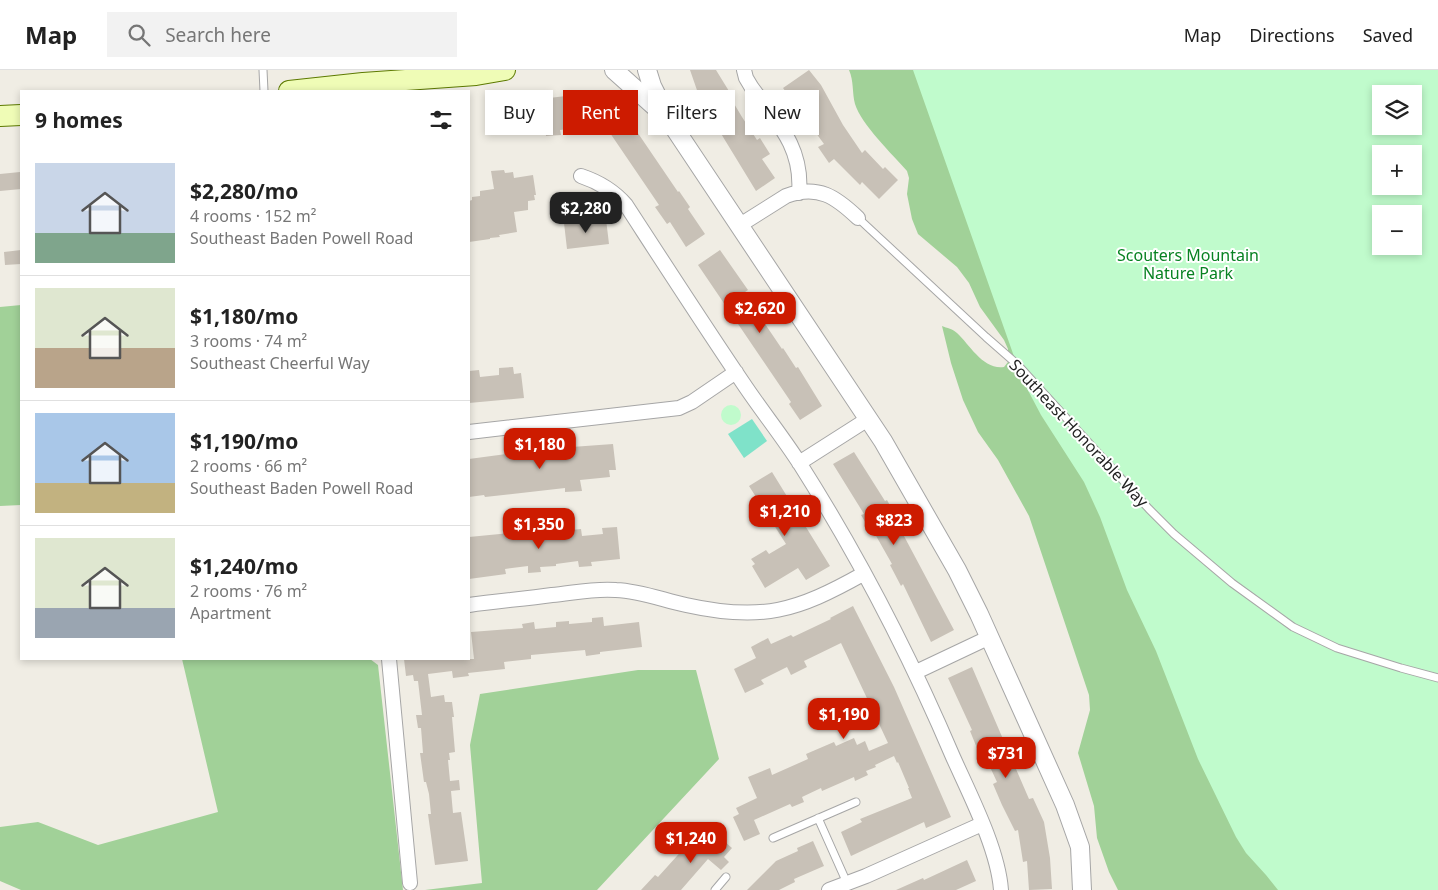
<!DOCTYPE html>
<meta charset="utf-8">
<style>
:root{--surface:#fff;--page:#f2f2f2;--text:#222;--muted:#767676;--line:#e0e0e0;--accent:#cd1b00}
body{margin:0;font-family:"Noto Sans",sans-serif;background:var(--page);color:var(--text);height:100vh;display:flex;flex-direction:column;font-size:19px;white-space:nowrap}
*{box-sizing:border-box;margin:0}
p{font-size:16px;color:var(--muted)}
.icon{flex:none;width:28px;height:28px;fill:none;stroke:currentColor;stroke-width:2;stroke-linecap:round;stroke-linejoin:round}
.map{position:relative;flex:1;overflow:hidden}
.drawer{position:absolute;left:20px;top:20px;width:450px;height:570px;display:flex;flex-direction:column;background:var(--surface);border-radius:0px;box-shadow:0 2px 8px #0003}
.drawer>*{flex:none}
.guide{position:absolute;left:485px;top:20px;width:475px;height:45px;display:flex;gap:10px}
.fabs{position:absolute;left:1372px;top:15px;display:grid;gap:10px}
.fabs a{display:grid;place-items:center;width:50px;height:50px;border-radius:0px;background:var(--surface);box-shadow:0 2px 8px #0003;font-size:25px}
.price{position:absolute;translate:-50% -42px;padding:0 11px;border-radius:10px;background:var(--accent);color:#fff;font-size:16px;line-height:32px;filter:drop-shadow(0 1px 2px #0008)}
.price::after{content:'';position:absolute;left:50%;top:30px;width:15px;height:11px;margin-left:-8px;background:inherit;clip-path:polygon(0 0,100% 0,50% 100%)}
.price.current{background:#222;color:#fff}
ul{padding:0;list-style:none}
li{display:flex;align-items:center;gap:15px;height:125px;padding:0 15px}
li+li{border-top:1px solid var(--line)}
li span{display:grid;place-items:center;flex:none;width:140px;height:100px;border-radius:0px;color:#555}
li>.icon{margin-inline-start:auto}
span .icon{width:60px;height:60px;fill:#fffc;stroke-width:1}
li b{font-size:21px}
h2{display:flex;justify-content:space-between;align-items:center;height:60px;padding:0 15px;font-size:21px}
.pill{padding:0 18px;border-radius:0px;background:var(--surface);box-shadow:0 2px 8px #0003;font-size:18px;line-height:45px}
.pill.current{background:var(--accent);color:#fff}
header{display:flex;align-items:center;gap:30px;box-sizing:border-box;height:70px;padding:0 25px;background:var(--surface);border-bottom:1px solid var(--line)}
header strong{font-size:24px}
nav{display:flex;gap:28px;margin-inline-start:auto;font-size:18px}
.search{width:350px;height:45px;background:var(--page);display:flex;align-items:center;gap:12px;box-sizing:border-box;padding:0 18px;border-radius:0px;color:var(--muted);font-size:19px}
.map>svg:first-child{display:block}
</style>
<header>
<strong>Map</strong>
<div class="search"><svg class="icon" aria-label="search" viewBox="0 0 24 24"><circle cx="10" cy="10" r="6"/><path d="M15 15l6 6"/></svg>Search here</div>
<nav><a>Map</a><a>Directions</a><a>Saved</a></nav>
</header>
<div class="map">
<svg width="1438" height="820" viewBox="0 0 1438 820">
<rect width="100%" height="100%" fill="#f0ede4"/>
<path fill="#a1d198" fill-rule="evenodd" d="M849 0H952L1307 25 1438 0V820H1118L1109 802 1097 768 1094 736 1078 683 1090 640 1089 625 1029 446 998 390 978 362 963 330 951 293 942 256C947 258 953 259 957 263 970 275 983 300 1004 297L1008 292V279L1004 270 980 237 969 213 957 197 918 164 912 149 907 124 909 108 907 101C893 85 861 54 855 34 852 23 854 11 849 0ZM1381 24H1414V56H1381ZM1381 84H1414V116H1381ZM1381 144H1414V176H1381Z
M21 235V435L0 436V237Z
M182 589H370L378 595 403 820H21L0 811V757L38 752 98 775 218 742Z
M638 600H696L719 689 597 820H425L482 813 470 675 480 624Z"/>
<path fill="#c0fbcc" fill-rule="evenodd" d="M913 0H1438V820H1278L1266 805 1246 783 1236 767 1198 689 1156 581 1127 520 1100 447 1084 412 1041 345 1022 309ZM1381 24H1414V56H1381ZM1381 84H1414V116H1381ZM1381 144H1414V176H1381Z
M721 345a10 10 0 1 1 20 0a10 10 0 1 1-20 0Z"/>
<path fill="#7fe2c9" d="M752 349 767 371 744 388 728 364Z"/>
<path fill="#c8c1b7" d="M690 0H716L732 26 730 27 742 47 757 70 760 68 770 84 762 89 775 108 756 121 720 62 706 43 704 45 694 29 699 26Z
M809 0 821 15 843 55 862 83 865 80 883 99 885 97 898 110 879 129 862 112 860 115 834 89 829 93 818 77 824 74 783 18Z
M566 26V32L589 30V28L609 31 607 57 576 53 577 56 570 57V59L560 60 561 65 546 66 543 36 550 35 549 28Z
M629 50 678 122 679 121 690 137 688 139 705 164 686 177 670 152 667 154 655 137 659 135 610 63Z
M504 100 505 103 513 102 514 108 533 105 536 125H534L535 130 528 131V140L514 142 517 162 499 165 500 167 490 168V169L469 172V131L472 130V127L480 126V121L494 119 491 101Z
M20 102 21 119 0 121V104Z
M606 149 609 174 567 179 564 153Z
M21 180V194L5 195 4 182Z
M720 180 748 220 745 222 762 248H761L782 279 783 278 796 298 798 297 822 336 800 350 789 334 791 332 698 195Z
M513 297 514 304 521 303 524 328 469 333V301L479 300 480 307 499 305V298Z
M613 374 616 400H609L610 407 580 410 582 421 565 422V418L485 427 484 425 469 427V389L544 379Z
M854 382 885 431 887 430 898 450 896 451 954 560 931 572 903 514 901 516 890 495 892 494 875 464 873 465 861 445 864 444 833 394Z
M772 402 830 496 806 510 798 498 765 518 752 496 755 494 751 489 766 480 769 484 786 474 749 416Z
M617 457 620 489 591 492 592 496 579 497 578 491 556 494V496L540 497 541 502 528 503V496L505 499 506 504 469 509V467L552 459 553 462 581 459 582 466 603 464 602 458Z
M853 536 894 617 951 747 926 758 924 752 851 786 841 762 862 752 860 749 912 728 908 718H909L898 692 897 693 894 686 875 695 876 697 866 701 868 705 855 711 854 707 822 721 821 718 802 727 804 732 792 737 790 734 754 750 760 764 744 771 733 747 739 744 736 738 757 728 748 707 770 698 772 705 808 689 806 684 834 672 836 676 854 668 857 675 865 671 869 681 888 673 841 573 804 591 807 597 791 605 787 597 761 610 764 614 745 623 734 599 756 588 751 577 768 568 771 574 791 565 793 567 831 549 830 548Z
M603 547 604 556 639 552 642 577 600 582V584L586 586 585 580 531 585V589L504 592 505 599 468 603 469 606 453 608 452 601 428 604 431 627 444 625 445 632H452L454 647H452L455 682 449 683 450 690H448L450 711 459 710 460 720 451 721 453 743 461 742 468 791 435 795 428 744H431L429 724 426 712H424L420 683H423L421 658H418L416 645H422L418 611H414L413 605 406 606 404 589H474L471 562 523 558 522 554 534 552 535 559 556 557V552L569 551V554L592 552V548Z
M972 597 1006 676 1010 675 1020 697 1016 699 1029 729 1033 728 1044 752 1050 788 1052 819 1029 820 1027 791 1023 792 1018 760 1015 761 1002 735 993 714 997 712 983 682 979 683 970 661 972 660 948 608Z
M711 760 732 778 724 787 729 792 721 800 708 789 681 820H641L655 805 658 807 686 776 692 782Z
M813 771 824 796 794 809 795 812 779 820H747L776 791 798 781 797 778Z
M967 790 976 811 956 820H896L923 808 924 810Z"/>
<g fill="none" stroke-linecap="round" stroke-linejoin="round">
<g stroke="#a6a6a6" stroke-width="9">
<path id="service" d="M263 0 264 21
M858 148 986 267 1018 295 1149 439 1174 464 1232 513 1293 557 1337 578 1401 598 1438 608
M818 748 847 813
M773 768 856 732
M715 820 726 807"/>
</g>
<g stroke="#a6a6a6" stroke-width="16">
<path id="minor" d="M744 0 746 8 752 18C777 52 803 77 799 123
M581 106C599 112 614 121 626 135 665 195 703 254 743 313 761 340 782 366 800 394 859 487 910 586 953 687 970 725 998 779 1001 820
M740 155 786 126C818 114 836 127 858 148
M469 362 679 338 692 332 736 302
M799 393 868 349
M469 535C496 531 524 529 552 525 573 523 595 518 616 520 640 521 663 530 686 535 762 552 797 541 863 504
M389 589 410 813
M916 602 990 567
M829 820 866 806 982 754"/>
</g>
<g stroke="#a6a6a6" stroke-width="20">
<path id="tertiary" d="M614 0 662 43
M647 0 652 16 669 50 883 371 957 500 979 544 1065 735 1080 777 1082 820"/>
</g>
<g stroke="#5d7a01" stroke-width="22">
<path id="secondary" d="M289 21 363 13 476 5 505 0
M0 46 21 45"/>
</g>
<use href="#service" stroke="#fff" stroke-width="7"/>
<use href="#minor" stroke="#fff" stroke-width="14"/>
<use href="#tertiary" stroke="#fff" stroke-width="18"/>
<use href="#secondary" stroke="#effcb6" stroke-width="20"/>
</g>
<g text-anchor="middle" stroke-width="4" stroke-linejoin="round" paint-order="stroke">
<g font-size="16" fill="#088222" stroke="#fff">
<text x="1188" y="191">Scouters Mountain<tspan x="1188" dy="18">Nature Park</tspan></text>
</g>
<g font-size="16" fill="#1f1f1f" stroke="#fff">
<text transform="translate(1079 363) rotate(47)" y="6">Southeast Honorable Way</text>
</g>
</g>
</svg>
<div class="fabs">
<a><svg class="icon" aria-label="layers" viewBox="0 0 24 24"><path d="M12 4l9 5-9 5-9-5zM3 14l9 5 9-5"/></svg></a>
<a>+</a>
<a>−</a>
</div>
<b class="price current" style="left:586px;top:164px">$2,280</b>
<b class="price" style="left:760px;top:264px">$2,620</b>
<b class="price" style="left:540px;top:400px">$1,180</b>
<b class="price" style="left:785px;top:467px">$1,210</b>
<b class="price" style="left:894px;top:476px">$823</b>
<b class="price" style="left:539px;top:480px">$1,350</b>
<b class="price" style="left:844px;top:670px">$1,190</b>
<b class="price" style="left:1006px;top:709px">$731</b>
<b class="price" style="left:691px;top:794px">$1,240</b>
<div class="guide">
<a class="pill">Buy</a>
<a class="pill current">Rent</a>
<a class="pill">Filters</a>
<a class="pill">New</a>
</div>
<section class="drawer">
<h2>9 homes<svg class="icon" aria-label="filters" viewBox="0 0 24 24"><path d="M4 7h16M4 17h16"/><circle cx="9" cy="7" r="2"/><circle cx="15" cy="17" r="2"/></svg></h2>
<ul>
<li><span style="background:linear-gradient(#c9d6e8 70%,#7fa58c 0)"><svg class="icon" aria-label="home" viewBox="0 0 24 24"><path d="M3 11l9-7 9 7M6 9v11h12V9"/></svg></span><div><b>$2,280/mo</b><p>4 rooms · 152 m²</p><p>Southeast Baden Powell Road</p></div></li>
<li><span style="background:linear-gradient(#dfe7d0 60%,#b9a48a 0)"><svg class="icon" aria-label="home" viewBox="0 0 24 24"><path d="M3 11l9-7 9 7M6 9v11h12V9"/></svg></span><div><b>$1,180/mo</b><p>3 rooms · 74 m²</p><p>Southeast Cheerful Way</p></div></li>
<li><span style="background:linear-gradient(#a9c7e8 70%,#c2b280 0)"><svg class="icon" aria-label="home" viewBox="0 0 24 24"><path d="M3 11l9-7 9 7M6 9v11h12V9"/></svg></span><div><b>$1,190/mo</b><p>2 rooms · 66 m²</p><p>Southeast Baden Powell Road</p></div></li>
<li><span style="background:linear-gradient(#dfe7d0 70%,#9aa5b1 0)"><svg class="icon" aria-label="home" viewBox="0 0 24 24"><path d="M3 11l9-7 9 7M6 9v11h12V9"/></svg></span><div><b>$1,240/mo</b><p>2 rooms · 76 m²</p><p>Apartment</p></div></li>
</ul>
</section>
</div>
